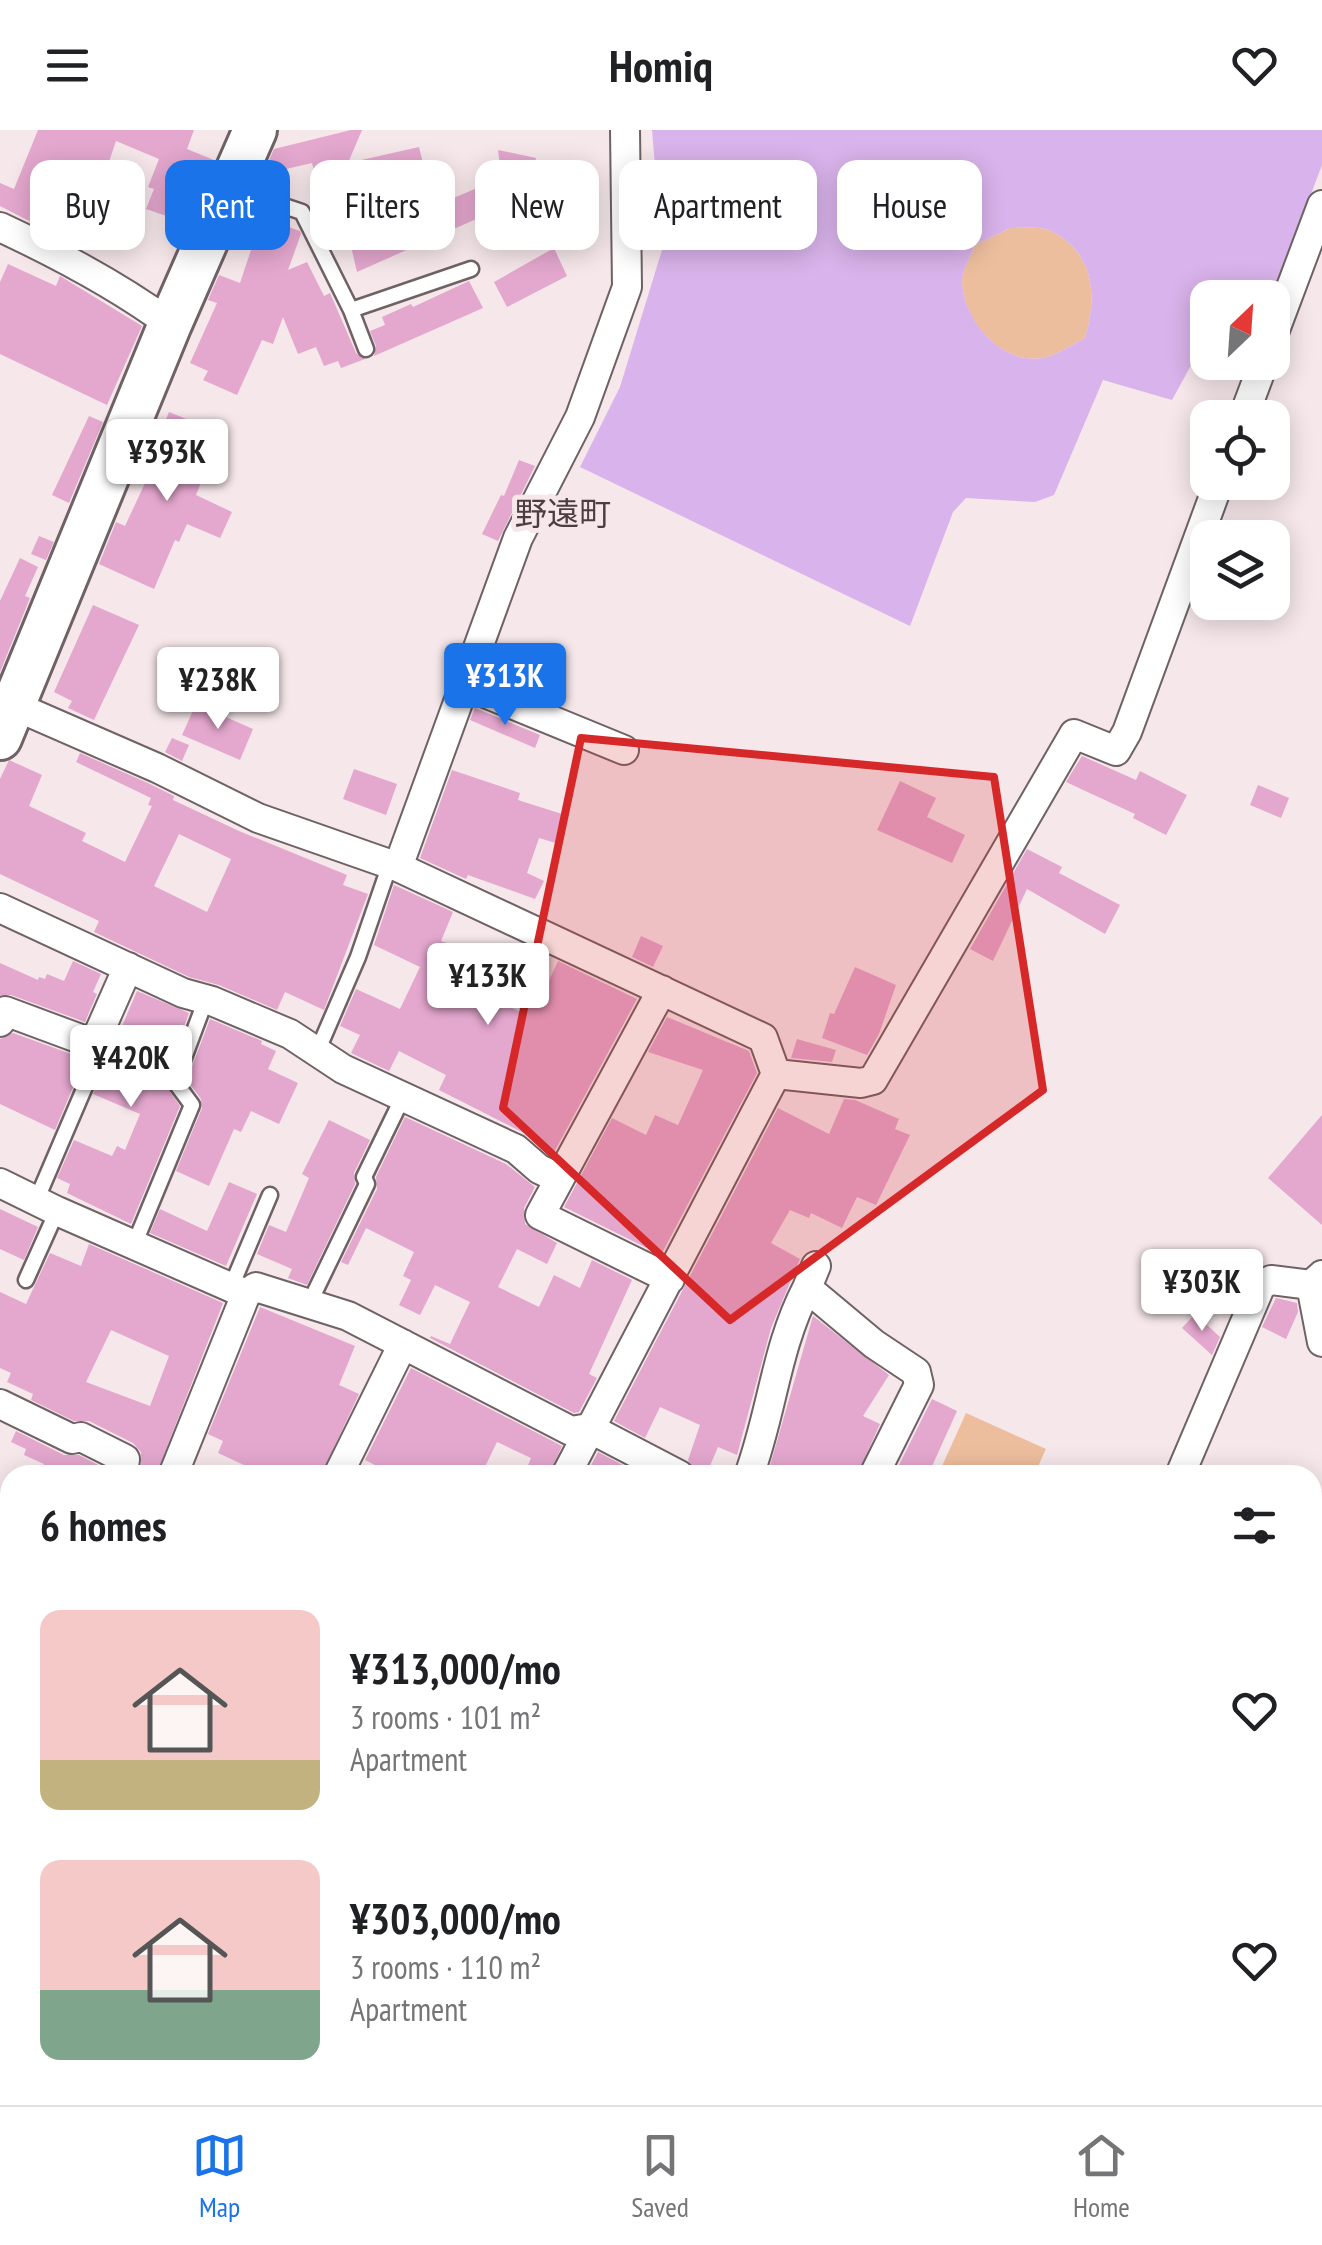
<!DOCTYPE html>
<meta charset="utf-8">
<style>
:root{--surface:#fff;--page:#f6f6f6;--text:#202124;--muted:#757577;--line:#e0e0e0;--accent:#1a73e8}
body{margin:0;font-family:"PT Sans Narrow","Noto Sans JP",sans-serif;background:var(--page);color:var(--text);height:100vh;display:flex;flex-direction:column;font-size:38px;white-space:nowrap}
*{box-sizing:border-box;margin:0}
p{font-size:32px;color:var(--muted)}
.icon{flex:none;width:55px;height:55px;fill:none;stroke:currentColor;stroke-width:2;stroke-linecap:round;stroke-linejoin:round}
.map{position:relative;flex:1;overflow:hidden}
.panel{position:absolute;left:0px;top:1335px;width:1322px;height:640px;display:flex;flex-direction:column;background:var(--surface);border-radius:30px 30px 0 0;box-shadow:0 5px 25px #0003}
.panel>*{flex:none}
.top-card{position:absolute;left:30px;top:30px;width:1262px;height:90px;display:flex;gap:20px}
.needle{width:65px;rotate:25deg}
.fabs{position:absolute;left:1190px;top:150px;display:grid;gap:20px}
.fabs a{display:grid;place-items:center;width:100px;height:100px;border-radius:20px;background:var(--surface);box-shadow:0 5px 25px #0003;font-size:50px}
.price{position:absolute;translate:-50% -85px;padding:0 22px;border-radius:10px;background:#fff;color:#222;font-size:32px;line-height:65px;filter:drop-shadow(0 2px 5px #0008)}
.price::after{content:'';position:absolute;left:50%;top:60px;width:30px;height:22px;margin-left:-15px;background:inherit;clip-path:polygon(0 0,100% 0,50% 100%)}
.price.current{background:var(--accent);color:#fff}
ul{padding:0;list-style:none}
li{display:flex;align-items:center;gap:30px;height:250px;padding:0 40px}
li span{display:grid;place-items:center;flex:none;width:280px;height:200px;border-radius:20px;color:#555}
li>.icon{margin-inline-start:auto}
span .icon{width:120px;height:120px;fill:#fffc;stroke-width:1}
li b{font-size:42px}
h2{display:flex;justify-content:space-between;align-items:center;height:120px;padding:0 40px;font-size:42px}
.pill{padding:0 35px;border-radius:20px;background:var(--surface);box-shadow:0 5px 25px #0003;font-size:35px;line-height:90px}
.pill.current{background:var(--accent);color:#fff}
header{display:flex;justify-content:space-between;align-items:center;height:130px;padding:0 40px;background:var(--surface);font-size:45px;font-weight:700}
.dock{display:flex;justify-content:space-around;align-items:center;height:140px;border-top:2px solid var(--line);background:var(--surface);font-size:28px;color:var(--muted)}
.dock a{display:grid;justify-items:center;gap:5px}
.dock .current{color:var(--accent)}
.map>svg:first-child{display:block}
</style>
<header><svg class="icon" aria-label="menu" viewBox="0 0 24 24"><path d="M4 6h16M4 12h16M4 18h16"/></svg>Homiq<svg class="icon" aria-label="heart" viewBox="0 0 24 24"><path d="M12 20l-8-8c-3-5 5-10 8-4 3-6 11-1 8 4z"/></svg></header>
<div class="map">
<svg width="1322" height="1975" viewBox="0 0 1322 1975">
<rect width="100%" height="100%" fill="#f6e7ea"/>
<path fill="#ecbe9e" d="M1010 98C1021 98 1038 96 1049 100 1094 121 1098 165 1085 208 1073 214 1057 225 1043 228 1001 235 963 191 962 151 962 140 971 126 975 115Z
M966 1283 1046 1319 1034 1345H938Z"/>
<path fill="#d9b3eb" fill-rule="evenodd" d="M652 0H1322V35L1272 167 1208 168 1207 206 1172 270 1103 250 1054 365 1035 372 966 368 953 382 910 496 580 337 620 257 662 120ZM1010 98C1021 98 1038 96 1049 100 1094 121 1098 165 1085 208 1073 214 1057 225 1043 228 1001 235 964 191 962 152 962 140 971 126 975 115Z"/>
<path fill="#e4a7ce" fill-rule="evenodd" d="M38 0H194L187 19 214 30 187 93 146 79 154 59 148 57 159 29 116 11 89 91 43 72 33 93 0 76V53L14 59Z
M351 0H362L348 33 419 17 428 53 340 75 328 29 318 57 312 33 269 43 267 35 274 19Z
M498 20 536 28 531 57 502 51Z
M489 53 501 78 357 142 350 112Z
M246 82 300 101 301 104 288 140 307 132 324 166 330 163 356 223 365 229 341 238 338 231 324 236 316 217 298 224 283 187 273 214 262 210 237 265 203 250 208 241 190 233 217 173 208 170 219 145 240 153 252 117 234 110Z
M554 118 567 146 507 177 494 152Z
M8 134 56 156 60 146 142 196 107 275 0 224V152Z
M469 151 483 178 374 226 376 216 370 201 385 195 382 187 411 174 413 177Z
M169 282 221 303 196 365 232 382 220 408 187 394 179 412 175 410 154 459 99 434 116 392 125 396 161 319 155 317Z
M89 286 103 292 69 373 52 365Z
M519 330 535 336 498 411 482 404 501 365 504 366Z
M39 406 54 412 46 430 31 424Z
M20 428 38 437 25 466 30 468 0 542V471Z
M93 475 139 495 94 590 68 578 72 571 54 562Z
M196 574 253 599 240 630 182 605Z
M475 578 540 605 535 618 470 590Z
M172 608 189 615 182 631 165 622Z
M80 623 150 654 174 666 173 670 239 701 347 745 343 755 368 764 324 880 285 862 277 880 219 855 189 847 94 802 99 791 0 744V649L9 630 42 645 29 676 86 703 82 711 125 732 152 676 148 675 151 668 76 632ZM179 704 231 729 207 782 154 756Z
M1082 626 1136 650 1140 641 1187 665 1166 705 1133 688 1135 684 1066 652Z
M354 639 397 654 386 685 343 669Z
M452 640 520 663 518 670 565 685 556 713 539 708 527 743 544 751 535 769 468 745 466 749 420 728Z
M900 651 936 668 927 687 965 705 952 733 877 700Z
M1258 655 1289 668 1281 688 1250 675Z
M1027 719 1062 737 1059 743 1120 775 1105 804 1027 759 993 831 970 819Z
M394 755 453 782 441 811 484 826 472 860 523 883 532 862 542 866 558 831 637 869 552 1026 524 1003 439 960 446 945 399 921 389 941 351 923 360 905 340 896 356 859 400 879 420 837 374 815Z
M641 806 663 816 653 837 632 827Z
M73 831 101 844 93 862 97 864 85 892 11 865H0V833L38 850 39 847 45 849 47 844 64 851Z
M855 837 896 855 879 904 867 925 822 908 830 883 834 884Z
M137 861 189 883 164 953 180 976 131 1094 67 1063 70 1054 57 1048 74 1010 112 1026 117 1016 125 1020 140 984 93 964Z
M667 887 749 921 757 943 661 1125 564 1077 612 988 646 1005 655 985 678 995 703 940 648 922Z
M210 889 262 911 261 914 276 921 268 939 298 953 279 994 251 981 241 1002 234 999 209 1056 176 1041 202 978 201 969 187 950Z
M13 903 85 929 55 1000 0 974V909Z
M797 909 836 920 832 932 791 928Z
M844 969 855 970 899 989 895 999 910 1005 876 1075 857 1067 842 1098 811 1083 809 1088 790 1080 771 1113 800 1129 771 1198 737 1325 718 1317 706 1345H696L688 1330 700 1295 660 1277 645 1308 614 1291 778 978 829 1004Z
M1322 985V1095L1268 1048Z
M405 987 506 1034 535 1057 524 1078 525 1094 557 1113 547 1134 517 1119 498 1157 539 1177 554 1145 580 1158 592 1130 632 1150 589 1244 597 1248 579 1282 574 1283 430 1208 431 1206 450 1214 470 1172 435 1155 420 1185 399 1175 411 1150 403 1146 414 1122 366 1098 348 1135 341 1132 377 1059 376 1047Z
M329 990 370 1010 354 1043 355 1054 307 1155 288 1148 292 1139 257 1124 269 1095 286 1102 309 1048 302 1044Z
M229 1052 257 1064 226 1136 150 1103 160 1079 207 1101Z
M0 1079 38 1097 24 1130 0 1119Z
M89 1114 223 1173 156 1345H141V1322L133 1313 89 1291H74L31 1270 33 1264 7 1252 11 1243 0 1238V1162L26 1174 50 1123 81 1136ZM111 1200 169 1226 150 1276 86 1252Z
M1276 1168 1297 1173 1298 1182 1286 1209 1262 1197Z
M260 1177 355 1216 339 1255 359 1264 321 1345H266L218 1323 223 1311 208 1304Z
M1195 1184 1220 1207 1212 1225 1182 1198Z
M813 1186 889 1245 863 1286 880 1294 857 1345H781L769 1339Z
M411 1238 562 1316 549 1345H524L531 1328 497 1312 481 1345H395L365 1330Z
M932 1269 957 1281 928 1345H894Z
M16 1301 64 1325H79L106 1339V1345H39L44 1334 24 1325 26 1319 11 1312Z
M598 1322 630 1339 627 1345H586Z"/>
<g fill="none" stroke-linecap="round" stroke-linejoin="round">
<g stroke="#6e6264" stroke-width="19">
<path id="service" d="M236 60 302 82 351 180 471 139
M351 180 366 219
M317 922 358 827 390 734
M36 1071 99 924 94 914
M134 1115 192 975 175 952 206 869
M26 1150 57 1081
M231 1157 270 1065
M309 1174 367 1054 364 1047 403 967"/>
</g>
<g stroke="#6e6264" stroke-width="32">
<path id="minor" d="M0 97C60 125 117 155 170 194
M1272 208 1322 75
M1243 288 1264 232
M463 554 624 620
M1 570 157 638 258 688 398 737 763 908 776 944 566 1345
M398 737 518 408 580 287 627 157 625 0
M0 778 183 863 212 871 290 904 343 939 516 1019 539 1039 558 1048
M662 860 540 1085 670 1149
M0 892 5 881 94 914 128 837
M776 944 861 953 873 950 1074 604 1116 621 1127 602 1219 352
M0 1053 57 1081 246 1164 256 1157 348 1186 571 1301 589 1298 679 1345
M816 1136 807 1158 874 1214 916 1242 919 1255 874 1345
M1311 1155 1322 1212
M0 1274 72 1309 81 1307 125 1329 123 1345
M173 1345 246 1164
M338 1345 403 1214
M749 1345C772 1283 776 1217 807 1158
M1180 1345 1261 1155 1271 1150 1311 1155 1322 1145
M0 1666 10 1671
M1312 1684 1322 1688
M1312 1812 1322 1790
M824 1965 825 1975
M316 1975 321 1965"/>
</g>
<g stroke="#6e6264" stroke-width="48">
<path id="primary" d="M0 608 170 194 255 0
M0 1498 10 1503
M0 1930 10 1933
M108 1965 138 1975
M1076 1965 1102 1975"/>
</g>
<use href="#service" stroke="#fff" stroke-width="14"/>
<use href="#minor" stroke="#fff" stroke-width="28"/>
<use href="#primary" stroke="#fff" stroke-width="42"/>
</g>
<path fill="#d62828" fill-opacity="0.2" stroke="#d62828" stroke-width="8" stroke-linejoin="round" d="M581 608 994 647 1043 960 730 1190 503 978Z"/>
<g text-anchor="middle" stroke-width="10" stroke-linejoin="round" paint-order="stroke">
<g font-size="32" fill="#4a3e40" stroke="#f6e7ea">
<text x="563" y="395">野遠町</text>
</g>
</g>
</svg>
<div class="fabs">
<a><svg class="needle" viewBox="-14 -14 28 28"><path d="M0-13l5 13h-10z" fill="#e53935"/><path d="M0 13l5-13h-10z" fill="#757577"/></svg></a>
<a><svg class="icon" aria-label="locate" viewBox="0 0 24 24"><circle cx="12" cy="12" r="6"/><path d="M12 2v4M12 18v4M2 12h4M18 12h4"/></svg></a>
<a><svg class="icon" aria-label="layers" viewBox="0 0 24 24"><path d="M12 4l9 5-9 5-9-5zM3 14l9 5 9-5"/></svg></a>
</div>
<b class="price" style="left:167px;top:374px">¥393K</b>
<b class="price current" style="left:505px;top:598px">¥313K</b>
<b class="price" style="left:218px;top:602px">¥238K</b>
<b class="price" style="left:488px;top:898px">¥133K</b>
<b class="price" style="left:131px;top:980px">¥420K</b>
<b class="price" style="left:1202px;top:1204px">¥303K</b>
<div class="top-card">
<a class="pill">Buy</a>
<a class="pill current">Rent</a>
<a class="pill">Filters</a>
<a class="pill">New</a>
<a class="pill">Apartment</a>
<a class="pill">House</a>
</div>
<section class="panel">
<h2>6 homes<svg class="icon" aria-label="filters" viewBox="0 0 24 24"><path d="M4 7h16M4 17h16"/><circle cx="9" cy="7" r="2"/><circle cx="15" cy="17" r="2"/></svg></h2>
<ul>
<li><span style="background:linear-gradient(#f6c9c9 75%,#c2b280 0)"><svg class="icon" aria-label="home" viewBox="0 0 24 24"><path d="M3 11l9-7 9 7M6 9v11h12V9"/></svg></span><div><b>¥313,000/mo</b><p>3 rooms · 101 m²</p><p>Apartment</p></div><svg class="icon" aria-label="heart" viewBox="0 0 24 24"><path d="M12 20l-8-8c-3-5 5-10 8-4 3-6 11-1 8 4z"/></svg></li>
<li><span style="background:linear-gradient(#f6c9c9 65%,#7fa58c 0)"><svg class="icon" aria-label="home" viewBox="0 0 24 24"><path d="M3 11l9-7 9 7M6 9v11h12V9"/></svg></span><div><b>¥303,000/mo</b><p>3 rooms · 110 m²</p><p>Apartment</p></div><svg class="icon" aria-label="heart" viewBox="0 0 24 24"><path d="M12 20l-8-8c-3-5 5-10 8-4 3-6 11-1 8 4z"/></svg></li>
</ul>
</section>
</div>
<nav class="dock">
<a class="current"><svg class="icon" aria-label="map" viewBox="0 0 24 24"><path d="M3 6l6-2 6 2 6-2v14l-6 2-6-2-6 2zM9 4v14M15 6v14"/></svg>Map</a>
<a><svg class="icon" aria-label="saved" viewBox="0 0 24 24"><path d="M7 4h10v16l-5-4-5 4z"/></svg>Saved</a>
<a><svg class="icon" aria-label="home" viewBox="0 0 24 24"><path d="M3 11l9-7 9 7M6 9v11h12V9"/></svg>Home</a>
</nav>
